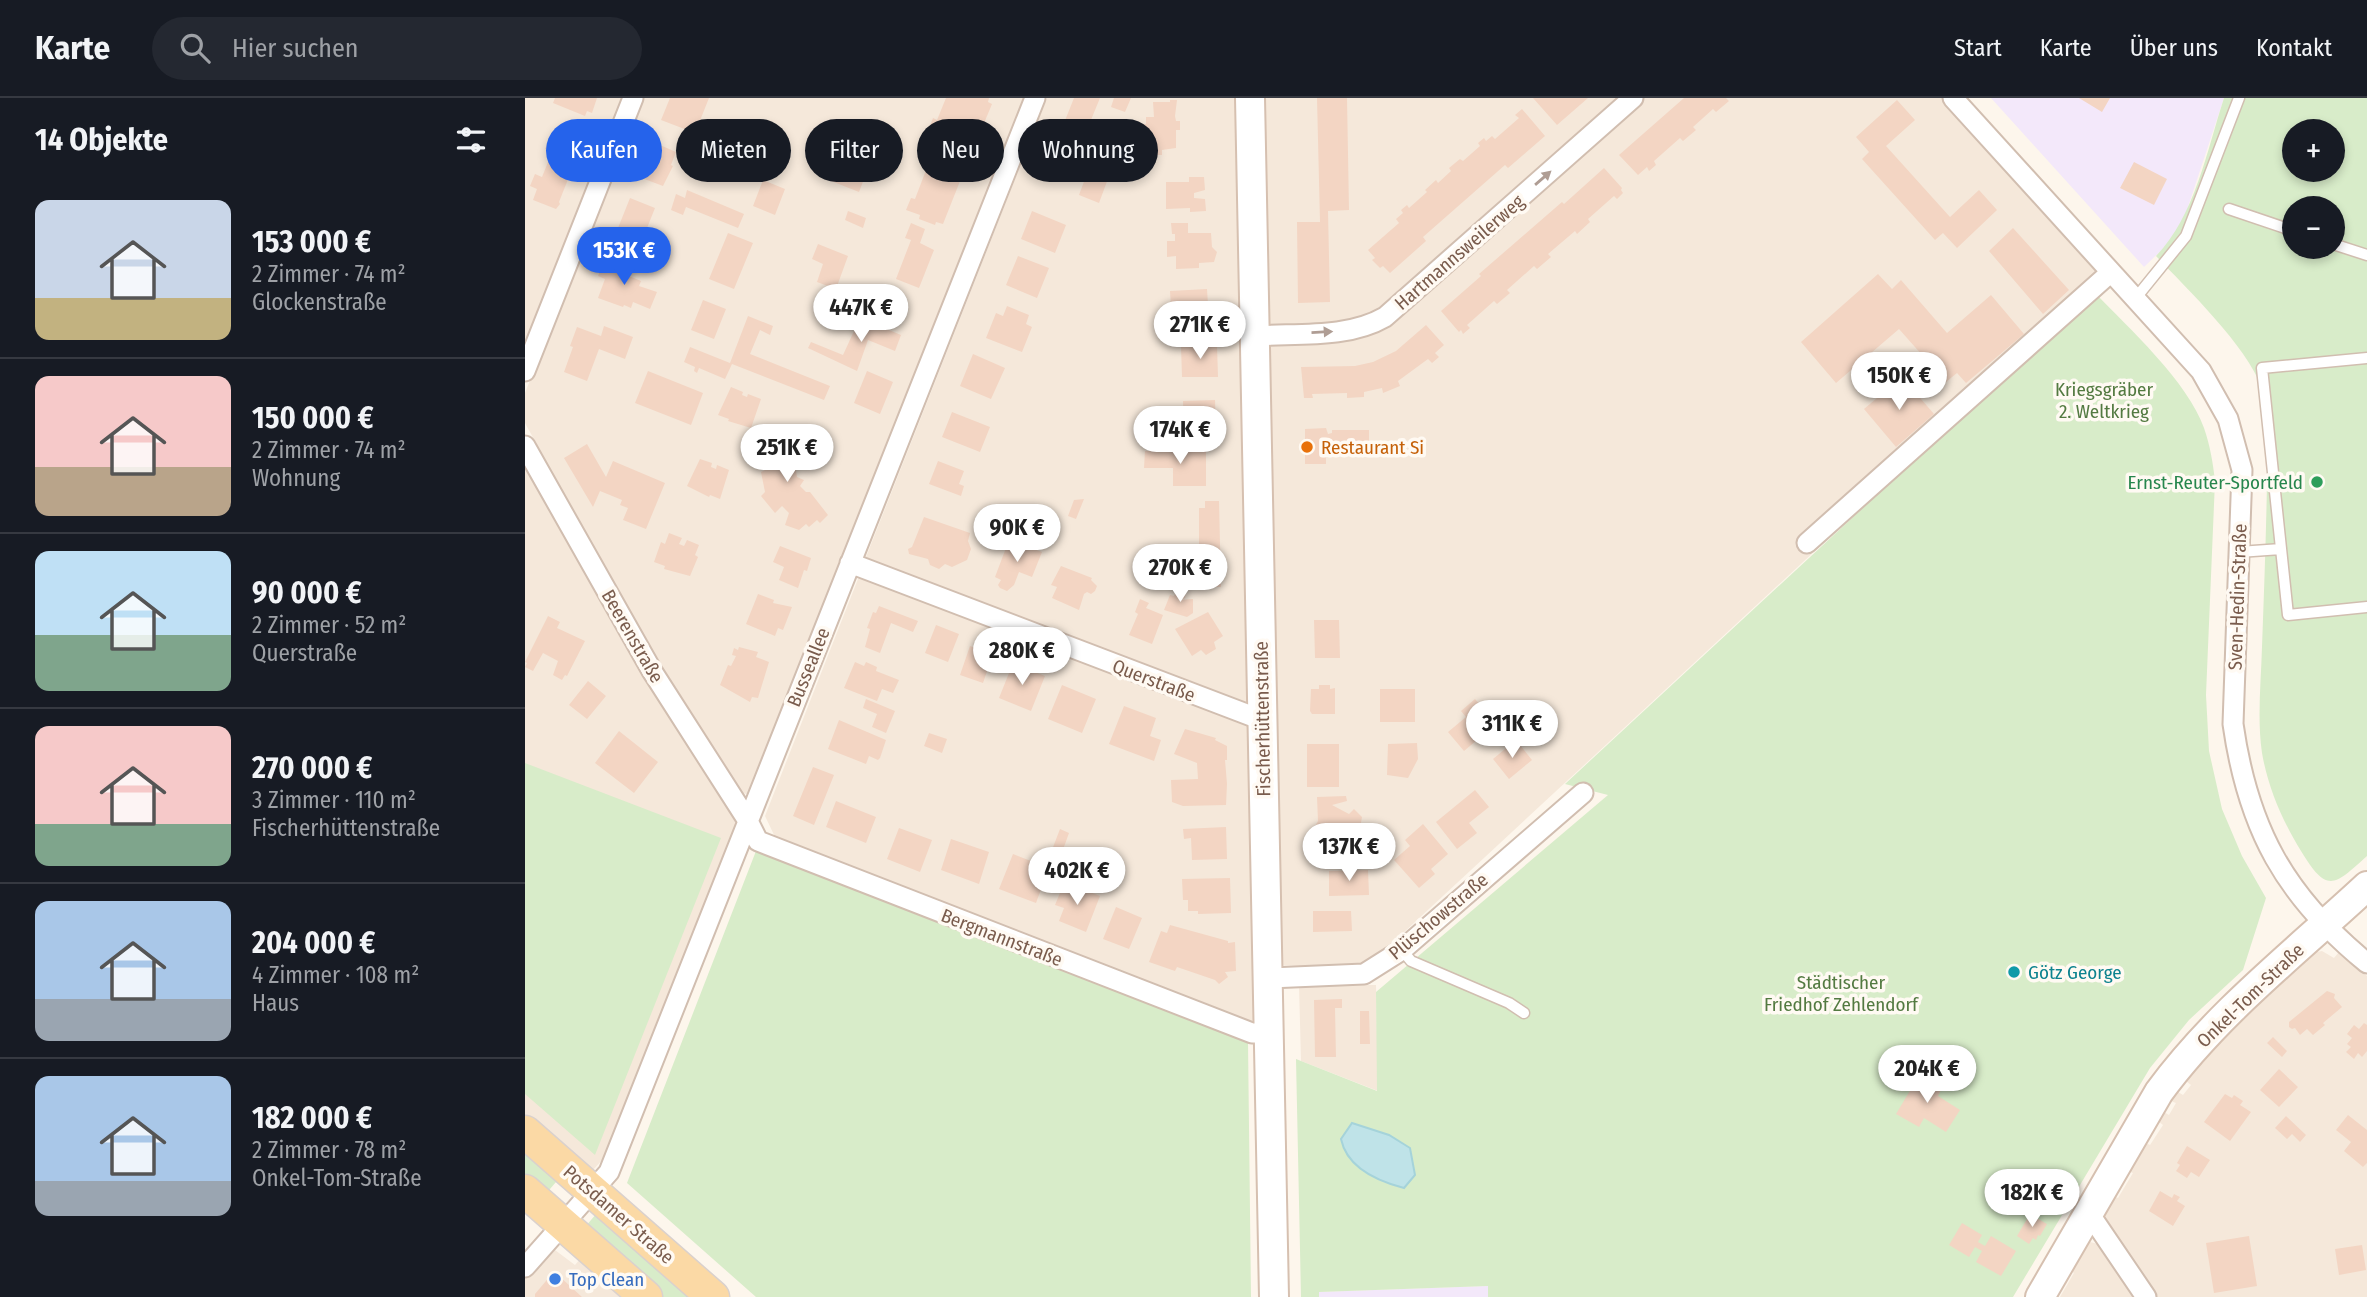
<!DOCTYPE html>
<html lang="de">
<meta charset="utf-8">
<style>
:root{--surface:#171b24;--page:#242831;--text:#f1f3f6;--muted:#9ea1a6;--line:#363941;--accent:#2563eb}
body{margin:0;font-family:"Fira Sans Condensed",sans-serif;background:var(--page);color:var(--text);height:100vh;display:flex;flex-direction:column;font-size:26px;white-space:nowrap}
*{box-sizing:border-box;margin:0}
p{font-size:23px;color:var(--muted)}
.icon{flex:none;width:38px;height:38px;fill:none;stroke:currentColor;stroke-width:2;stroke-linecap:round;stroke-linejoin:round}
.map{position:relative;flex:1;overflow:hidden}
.details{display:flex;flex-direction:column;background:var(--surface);width:525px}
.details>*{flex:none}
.banner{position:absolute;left:21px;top:21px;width:665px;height:63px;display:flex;gap:14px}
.tools{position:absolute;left:1757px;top:21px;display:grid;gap:14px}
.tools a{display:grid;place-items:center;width:63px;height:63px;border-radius:50%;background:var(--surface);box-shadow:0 4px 10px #0003;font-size:35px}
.price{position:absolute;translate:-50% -60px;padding:0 16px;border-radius:24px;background:#fff;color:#222;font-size:23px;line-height:46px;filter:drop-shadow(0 2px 4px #0008)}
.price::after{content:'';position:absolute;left:50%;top:42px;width:21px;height:16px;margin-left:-10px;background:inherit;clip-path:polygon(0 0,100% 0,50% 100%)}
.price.on{background:var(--accent);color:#fff}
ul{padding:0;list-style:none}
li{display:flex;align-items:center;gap:21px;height:175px;padding:0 35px}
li+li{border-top:2px solid var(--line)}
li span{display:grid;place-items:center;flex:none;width:196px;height:140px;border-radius:14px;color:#555}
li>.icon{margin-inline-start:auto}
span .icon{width:84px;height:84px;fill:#fffc;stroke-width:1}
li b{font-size:30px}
h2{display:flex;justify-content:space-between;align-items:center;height:84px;padding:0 35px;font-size:30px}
.tag{padding:0 24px;border-radius:32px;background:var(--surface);box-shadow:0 4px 10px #0003;font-size:24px;line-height:63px}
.tag.on{background:var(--accent);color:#fff}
header{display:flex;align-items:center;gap:42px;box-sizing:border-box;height:98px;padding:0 35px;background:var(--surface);border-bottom:2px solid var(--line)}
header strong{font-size:33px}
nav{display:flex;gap:38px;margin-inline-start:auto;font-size:24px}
.search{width:490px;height:63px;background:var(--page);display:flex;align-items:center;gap:18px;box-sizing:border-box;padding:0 24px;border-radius:38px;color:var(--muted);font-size:26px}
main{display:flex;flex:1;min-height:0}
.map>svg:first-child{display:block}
</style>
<header>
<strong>Karte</strong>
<div class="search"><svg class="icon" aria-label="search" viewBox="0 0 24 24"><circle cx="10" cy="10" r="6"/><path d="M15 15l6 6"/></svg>Hier suchen</div>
<nav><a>Start</a><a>Karte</a><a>Über uns</a><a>Kontakt</a></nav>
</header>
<main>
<section class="details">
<h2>14 Objekte<svg class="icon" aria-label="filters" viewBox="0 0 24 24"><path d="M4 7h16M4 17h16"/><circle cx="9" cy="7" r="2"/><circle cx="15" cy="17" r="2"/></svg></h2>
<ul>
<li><span style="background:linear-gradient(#c9d6e8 70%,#c2b280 0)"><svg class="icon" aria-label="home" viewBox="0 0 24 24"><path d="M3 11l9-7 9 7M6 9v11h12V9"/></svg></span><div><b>153 000 €</b><p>2 Zimmer · 74 m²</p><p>Glockenstraße</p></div></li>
<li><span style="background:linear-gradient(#f6c9c9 65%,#b9a48a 0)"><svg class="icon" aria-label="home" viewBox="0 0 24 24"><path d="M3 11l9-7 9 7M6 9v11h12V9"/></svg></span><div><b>150 000 €</b><p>2 Zimmer · 74 m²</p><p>Wohnung</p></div></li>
<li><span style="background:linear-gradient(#bfe0f5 60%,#7fa58c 0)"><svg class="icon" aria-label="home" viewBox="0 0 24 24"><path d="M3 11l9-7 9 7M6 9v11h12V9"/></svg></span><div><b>90 000 €</b><p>2 Zimmer · 52 m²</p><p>Querstraße</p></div></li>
<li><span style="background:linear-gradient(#f6c9c9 70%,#7fa58c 0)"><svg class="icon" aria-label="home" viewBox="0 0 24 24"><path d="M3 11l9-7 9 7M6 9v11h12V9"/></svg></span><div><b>270 000 €</b><p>3 Zimmer · 110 m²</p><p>Fischerhüttenstraße</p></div></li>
<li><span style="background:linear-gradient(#a9c7e8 70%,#9aa5b1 0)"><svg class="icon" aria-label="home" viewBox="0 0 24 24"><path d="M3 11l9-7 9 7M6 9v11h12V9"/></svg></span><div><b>204 000 €</b><p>4 Zimmer · 108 m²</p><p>Haus</p></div></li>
<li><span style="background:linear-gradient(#a9c7e8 75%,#9aa5b1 0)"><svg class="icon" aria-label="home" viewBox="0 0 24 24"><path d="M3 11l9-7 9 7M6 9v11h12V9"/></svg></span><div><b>182 000 €</b><p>2 Zimmer · 78 m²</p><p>Onkel-Tom-Straße</p></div></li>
</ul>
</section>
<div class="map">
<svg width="1842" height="1199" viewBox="0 0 1842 1199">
<rect width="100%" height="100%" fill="#fdf6ec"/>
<path fill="#f5e8da" d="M0 0H101L0 255Z
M117 0H499L222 696 216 695 134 570 0 325V295Z
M522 0H716L726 608 341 463V459Z
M735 0H1098L861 210 835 224 746 230 741 226Z
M1118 0H1417L1582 182 849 862 837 870 752 867 742 248 747 244 825 241 839 239 853 233Z
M0 365 211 719 210 729 79 1060 68 1072 60 1071 0 1018Z
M336 478 726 628 735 922 728 926 251 741 240 718 333 481Z
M1797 853 1809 860 1814 854 1842 878V1199H1632L1581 1121 1580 1116 1588 1098 1593 1100 1608 1075 1603 1073 1621 1045 1625 1047 1638 1027 1633 1023 1639 1014 1644 1017 1651 1005 1646 1003 1653 994 1658 997 1666 987 1661 983 1706 929 1781 857 1784 861 1792 854Z
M774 887H851L853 993 776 963Z
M1565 1144 1577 1147 1612 1199H1535L1549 1175 1545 1172 1561 1146Z
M30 1152 50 1167 56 1160 100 1199H0V1181Z"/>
<path fill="#f3e8fa" d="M1466 0H1699L1660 118 1645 144 1619 169Z
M963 1188V1199H794L793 1194Z"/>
<path fill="#d8ecc9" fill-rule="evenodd" d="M1699 0H1842V758C1809 788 1802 796 1776 753 1758 724 1743 690 1737 655 1732 621 1736 584 1737 549 1739 495 1741 440 1742 385 1742 355 1747 318 1737 290 1721 247 1663 192 1631 158 1670 118 1682 52 1699 0ZM1769 33H1808V72H1769ZM1769 110H1808V149H1769Z
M1570 195C1604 230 1663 284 1679 330 1685 347 1688 365 1690 383L1681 597 1684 653 1697 711 1717 758 1741 800 1718 872 1664 922 1625 970 1488 1199H963V1188L794 1194V1199H776L771 961 852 993 851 894 1083 697 1040 686Z
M0 665 196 740 70 1057 0 996Z
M231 753 723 944 726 1199H231L102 1085Z
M0 1044 37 1077 19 1098 0 1082Z
M72 1115 175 1199H133L60 1129Z"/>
<path fill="#bfe3e8" stroke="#a5d3da" stroke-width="2" d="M827 1025 864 1037 885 1050 890 1077 879 1090C852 1083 822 1070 816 1041Z"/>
<path fill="#f3d5c3" d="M30 0H72L67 15 62 13 60 18 28 5Z
M145 0H184L170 35 136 22Z
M421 0H464L463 4 467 6 457 30 453 28 444 51 402 35 408 20 412 22Z
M549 0H575L561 34 539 25Z
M589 0H606L600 14 586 9Z
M792 0H822L824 112 803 113 805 204 773 205 772 124H795Z
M1008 0H1063L1032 27Z
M1159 0H1201L1204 3 1191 14 1188 11 1168 29 1171 32 1158 43 1155 40 1129 63 1131 67 1124 73 1122 69 1113 77 1094 57Z
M1554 0H1585L1577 14Z
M645 2H652L650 18 651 23H655V32H651V50L637 52V57H631L630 52H622L621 39H614V26H621V19H629L628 4H645Z
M1372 2 1390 22 1361 48 1425 119 1454 92 1472 112 1432 150 1418 135 1410 142 1337 61 1344 54 1331 39Z
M997 11 1020 38 983 70 980 67 898 139 901 143 865 175 858 168 855 170 847 162 850 160 843 152 874 125 871 121 878 115 876 112 882 107 884 110 902 94 900 92 911 82 913 85 926 73 924 70 935 61 938 63 955 48 953 45 959 40 961 43 967 38 970 41 994 20 990 17Z
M322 24 356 37 334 94 301 81 305 71 310 73 324 36 318 34Z
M37 29 60 38V44L57 46 34 104 35 106 31 111 8 102 12 91 5 88 10 76 17 79 27 54 20 51 25 39 32 42Z
M128 44 151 54 146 67 148 68 138 88 114 79 119 67 114 65 118 55 123 57Z
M405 54 418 59 419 57 436 64 435 66 441 68 418 126 411 124 410 127 394 121 395 117 381 112 386 100 390 101 403 67 400 66Z
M1609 64 1642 81 1629 107 1595 90Z
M564 70 584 78 574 105 554 97Z
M1079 70 1097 90 1096 92 1098 95 1092 101 1089 98 1063 121 1065 124 1052 136 1050 133 1023 156 1026 159 1012 171 1009 168 982 192 985 195 972 206 969 203 942 227 945 230 938 236 936 232 934 234 916 213 956 178 954 176 1037 104 1039 106Z
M664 79H679L680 92 669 95V100L680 101 681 113 665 114V110L641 111V84H664Z
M238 82 260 91 250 117 228 108Z
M162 92 219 116 213 130 161 109 158 117 146 112 151 96 160 100Z
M105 100 130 110 118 140 93 130Z
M323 113 341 120 338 130 320 122Z
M507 113 541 127 530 155 496 141Z
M386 125 400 131 395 145 409 152 394 190 371 181 386 142 380 140Z
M646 125H663V135H686L687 149 692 154 689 164 674 165V170L651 171V158L642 159V143H650V136H647Z
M1488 130 1544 192 1518 216 1464 153Z
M203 135 228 145 209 191 184 181Z
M293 146 323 158 311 191 292 184 298 166 287 161Z
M493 158 524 170 512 200 481 187Z
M79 163 96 169 97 165 107 170 104 178 116 183 114 188 132 194 125 211 108 204 106 210 99 207 98 209 73 200 80 181 73 178Z
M1353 176 1367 191 1376 182 1422 235 1466 197 1499 236 1441 285 1432 275 1421 284 1374 231 1311 285 1276 244Z
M682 191 684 223 647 225 645 193Z
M178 202 201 211 189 241 166 232Z
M482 208 504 217 501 226 507 229 497 254 461 240 471 215 478 218Z
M223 218 248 228 245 237 235 232 225 256 305 288 299 302 207 266 200 281 174 270 172 275 169 273 170 269 159 264 165 249 205 265Z
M335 220 376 237 370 253 343 242 332 273 283 250 286 244 318 257Z
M901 227 919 247 910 255 914 259 907 265 903 261 873 283 875 288 858 295 857 290 839 294V299L822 300V295L787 296 788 300H779L776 269 830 268 848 264 871 253Z
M79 228 108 239 100 261 74 251 62 283 39 274 48 249 45 248 52 229 76 238Z
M692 247 693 279H657L656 248Z
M448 256 480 270 466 301 435 288Z
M123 273 178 295 166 327 110 305Z
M342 273 368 284 355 316 329 305Z
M1377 279 1409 316 1371 349 1339 311Z
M206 289 218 294 217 297 222 299 223 296 236 301 226 330 203 323 204 321 193 317Z
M690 302 691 333H659L658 303Z
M427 314 465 329 455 354 417 339Z
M801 330 803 336 807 335V332H844V354L801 355V366H780V331Z
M263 334 271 360 269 361 272 379 279 382 275 388 281 394H285L303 417 295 425 292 422 284 429 281 426 274 432 260 427 264 415 257 408 250 415 236 398 240 394 236 374 240 372 234 355 241 353 238 341Z
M62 346 81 379 88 363 140 385 121 431 98 422 103 410 95 407 97 402 75 393 68 409 39 360Z
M620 353H681V388H648V370H619Z
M175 361 187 365 186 369 191 371 192 367 204 372 195 401 185 397 184 399 162 388Z
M413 363 439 373 434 386 439 388 436 398 404 386Z
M559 401 551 421 543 418 549 402Z
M680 403H694L696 489H675V470H681V461L680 448H674V410H680Z
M468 417 479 421 476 429 483 432 477 446 459 439Z
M399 419 445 435 443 443 446 451 442 462 427 469 420 466 414 471 405 467 403 461 384 456 383 451 387 449Z
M144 435 157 440 154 446 159 448 162 442 174 447 170 457 173 459 165 478 139 471 140 468 129 464 136 444 140 446Z
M484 442 517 454 507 479 494 474 489 487 482 493 475 490 473 487 476 482 470 479Z
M255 448 286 460 282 473 279 472 273 490 254 482 259 469 248 464Z
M536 468 567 480 566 482 572 488 570 493 566 496 562 494 559 496 554 512 527 500 532 489 526 487Z
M652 492 661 493 660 500 654 502 668 501V515L662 519 639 512 645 497 649 498Z
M233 496 249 502 248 505 267 509 258 532 253 530 250 538 221 526Z
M615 501 624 505 621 510 638 517 627 546 604 537 613 516 610 514Z
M354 508 393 523 388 534 366 525 355 555 340 549 345 531 342 530 348 514 351 515Z
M683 514 698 538 689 544 691 551 681 557 676 552 667 558 650 531Z
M23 518 35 524 32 530 60 543 42 578 40 577 37 582 28 577 33 563 18 555 8 573 0 569 2 565 0 564Z
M789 522H814L815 560H790Z
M411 527 434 536 423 564 400 555Z
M445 548 468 556 458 585 435 577Z
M214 549 233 554 231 559 244 564 233 600 227 599 225 604 195 587 203 567 206 568 211 558 207 557 209 550 213 552Z
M330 564 339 568 341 564 352 569 351 573 374 582 368 595 357 591 352 603 319 590Z
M488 565 520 578 506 613 474 600Z
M63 583 81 598 62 621 44 607Z
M537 587 571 601 557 635 523 621Z
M794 587H805V591L810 590V616H787L785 613 786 591H794Z
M855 591H890V624H855Z
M341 601 370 613 361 635 347 629 352 616 338 610Z
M950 601 971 626 939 653 923 634 941 619 936 613Z
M599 608 631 620 625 638 636 642 629 663 584 646Z
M314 622 361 642 355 660 353 662 344 658 341 666 303 651Z
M660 631 691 640 690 642 702 648V662H700L702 686 701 707 658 708 647 704 646 682 673 681 672 665 649 656Z
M94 633 133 664 109 695 70 665Z
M404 635 422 641 417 655 399 648Z
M991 642 1007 662 984 681 968 661Z
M892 645 893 661 883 680 862 677 863 646Z
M782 646H814V689H782Z
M288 669 309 677 289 727 268 718Z
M950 692 964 709 944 725 952 735 932 751 911 724Z
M821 698 822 703 807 707 824 716 829 711 837 719 834 736H810L789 747 784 739 793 723 792 699Z
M311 703 351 719 341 745 301 729Z
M898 726 923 756 906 771 910 776 894 790 869 762 885 748 880 742Z
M701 729 702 761 667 762 666 740 659 741 658 731Z
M374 730 407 742 395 774 362 761Z
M535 731 544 735 535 760 525 757Z
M426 741 464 754 454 786 416 772Z
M488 756 524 770 511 805 474 791Z
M843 772 844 797 804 798V773Z
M705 780 706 815 673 816V813H663V802H658L657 781Z
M543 785 575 798 561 834 534 823 539 810 530 807 537 790 541 792Z
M591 809 617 820 604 851 578 841Z
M788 813H826L827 833 788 834Z
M645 827 703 843V845L710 844 711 873 700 874 703 879 694 886 690 882 652 869 650 873 624 864 636 833 642 835Z
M1802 893 1810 896 1809 900 1817 909 1798 925 1800 927 1788 937 1782 931 1775 937 1770 930 1767 931 1764 929V924Z
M817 901V910H810L811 959H790L789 902Z
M835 913H844L845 946H835Z
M1839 925 1842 927V953L1837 959 1833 955 1829 961 1821 954 1826 949 1822 946 1827 940 1822 936 1829 927 1834 931Z
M1748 939 1762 953 1757 959 1742 945Z
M1754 971 1773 989 1754 1009 1735 992Z
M1395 976 1417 990 1413 998 1435 1012 1421 1034 1399 1020 1394 1029 1371 1016Z
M1700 996 1707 1000 1709 997 1718 1003 1715 1007 1726 1014 1705 1043 1679 1024Z
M1823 1017 1842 1032V1065L1838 1069 1819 1053 1826 1044 1811 1032Z
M1761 1018 1781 1037 1775 1044 1767 1036 1762 1041 1750 1030Z
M1662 1048 1685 1062 1674 1079 1666 1074 1662 1080 1651 1073 1655 1067 1652 1065Z
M1635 1093 1647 1100 1649 1096 1655 1099 1652 1103 1660 1108 1648 1128 1624 1113Z
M1505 1116 1522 1126 1515 1138 1513 1137 1511 1142 1508 1140 1504 1146 1492 1138Z
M1437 1125 1457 1137 1453 1144 1460 1148 1466 1138 1491 1153 1476 1178 1451 1164 1457 1153 1450 1149 1444 1159 1424 1147Z
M1724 1138 1732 1188 1689 1195 1681 1145Z
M1837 1147 1841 1172 1814 1177 1810 1151Z
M26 1177H33L57 1199H10V1196Z"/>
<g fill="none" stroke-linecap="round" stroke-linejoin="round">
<g stroke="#d1beb0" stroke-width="13">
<path id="lane" d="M1704 111 1769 133
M1808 146 1842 157
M1610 201 1661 138 1714 0
M1842 260 1737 270 1763 517 1842 509
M1714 454 1756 451
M877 852 886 863 984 905 999 915"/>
</g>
<g stroke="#d1beb0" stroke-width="23">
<path id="street" d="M1428 0 1676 273 1703 321 1717 372 1708 626C1723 731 1760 798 1842 865
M729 238C771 235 822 241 860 219L1108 0
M0 273 108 0
M0 348 127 573 223 723 233 743 727 935H744
M1282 445 1585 175
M325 465 737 622
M744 880 839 876 877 852 1058 695
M1564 1115 1621 1199
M0 1169 84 1074 510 0"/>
</g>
<g stroke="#d6c0b0" stroke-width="32">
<path id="secondary" d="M725 0 749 1199
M1515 1199 1634 994C1692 915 1771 854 1842 788"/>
</g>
<g stroke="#dad1cd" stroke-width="35">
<path id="primary" d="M0 1034 188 1199
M0 1093 121 1199"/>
</g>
<use href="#lane" stroke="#fff" stroke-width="10"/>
<use href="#street" stroke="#fff" stroke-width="19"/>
<use href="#secondary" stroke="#fff" stroke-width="28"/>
<use href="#primary" stroke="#fbd9a5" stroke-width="32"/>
</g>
<defs><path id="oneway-solid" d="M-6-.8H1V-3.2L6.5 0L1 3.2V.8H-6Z" transform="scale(1.75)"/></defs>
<g fill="#af9d94">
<use href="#oneway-solid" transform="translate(1018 80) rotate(-41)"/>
<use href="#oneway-solid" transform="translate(797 234) rotate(-3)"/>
</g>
<circle fill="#e8710a" stroke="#fffaf3" stroke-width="2.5" cx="782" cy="349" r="7"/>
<circle fill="#2e9e5b" stroke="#fffaf3" stroke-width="2.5" cx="1792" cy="384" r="7"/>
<circle fill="#0f9aa8" stroke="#fffaf3" stroke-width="2.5" cx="1489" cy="874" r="7"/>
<circle fill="#3f7fe0" stroke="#fffaf3" stroke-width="2.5" cx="30" cy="1181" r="7"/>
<g text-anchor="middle" stroke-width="7" stroke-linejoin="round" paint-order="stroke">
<g font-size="19" fill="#7a5c4d" stroke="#fffaf3">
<text transform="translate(934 154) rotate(-41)" y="7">Hartmannsweilerweg</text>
<text transform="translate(1712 499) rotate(-88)" y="7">Sven-Hedin-Straße</text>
<text transform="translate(108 538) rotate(60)" y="7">Beerenstraße</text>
<text transform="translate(283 569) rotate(-68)" y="7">Busseallee</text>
<text transform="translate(629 582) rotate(21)" y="7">Querstraße</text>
<text transform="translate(737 621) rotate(-91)" y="7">Fischerhüttenstraße</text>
<text transform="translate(913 818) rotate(-40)" y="7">Plüschowstraße</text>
<text transform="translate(477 839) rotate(21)" y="7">Bergmannstraße</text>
<text transform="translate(1725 897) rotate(-44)" y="7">Onkel-Tom-Straße</text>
<text transform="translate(94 1116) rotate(41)" y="7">Potsdamer Straße</text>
</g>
<g font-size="19" fill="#537a41" stroke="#fffaf3">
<text x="1579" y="298">Kriegsgräber<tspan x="1579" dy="22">2. Weltkrieg</tspan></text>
<text x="1316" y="891">Städtischer<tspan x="1316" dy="22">Friedhof Zehlendorf</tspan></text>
</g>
<g font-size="19" fill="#c56008" stroke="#fffaf3" text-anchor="start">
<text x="796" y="356">Restaurant Si</text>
</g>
<g font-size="19" fill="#27864d" stroke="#fffaf3" text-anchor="end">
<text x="1778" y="391">Ernst-Reuter-Sportfeld</text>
</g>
<g font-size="19" fill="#0d838f" stroke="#fffaf3" text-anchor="start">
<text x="1503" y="881">Götz George</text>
</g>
<g font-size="19" fill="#366cbe" stroke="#fffaf3" text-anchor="start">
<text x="44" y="1188">Top Clean</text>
</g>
</g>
</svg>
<div class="tools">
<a>+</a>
<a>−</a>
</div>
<b class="price on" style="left:99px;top:189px">153K €</b>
<b class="price" style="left:336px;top:246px">447K €</b>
<b class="price" style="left:675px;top:263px">271K €</b>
<b class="price" style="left:1374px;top:314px">150K €</b>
<b class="price" style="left:655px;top:368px">174K €</b>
<b class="price" style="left:262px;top:386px">251K €</b>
<b class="price" style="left:492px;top:466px">90K €</b>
<b class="price" style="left:655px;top:506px">270K €</b>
<b class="price" style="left:497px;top:589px">280K €</b>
<b class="price" style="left:987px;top:662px">311K €</b>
<b class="price" style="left:824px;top:785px">137K €</b>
<b class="price" style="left:552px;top:809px">402K €</b>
<b class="price" style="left:1402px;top:1007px">204K €</b>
<b class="price" style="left:1507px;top:1131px">182K €</b>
<div class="banner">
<a class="tag on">Kaufen</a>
<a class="tag">Mieten</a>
<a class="tag">Filter</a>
<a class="tag">Neu</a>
<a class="tag">Wohnung</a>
</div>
</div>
</main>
